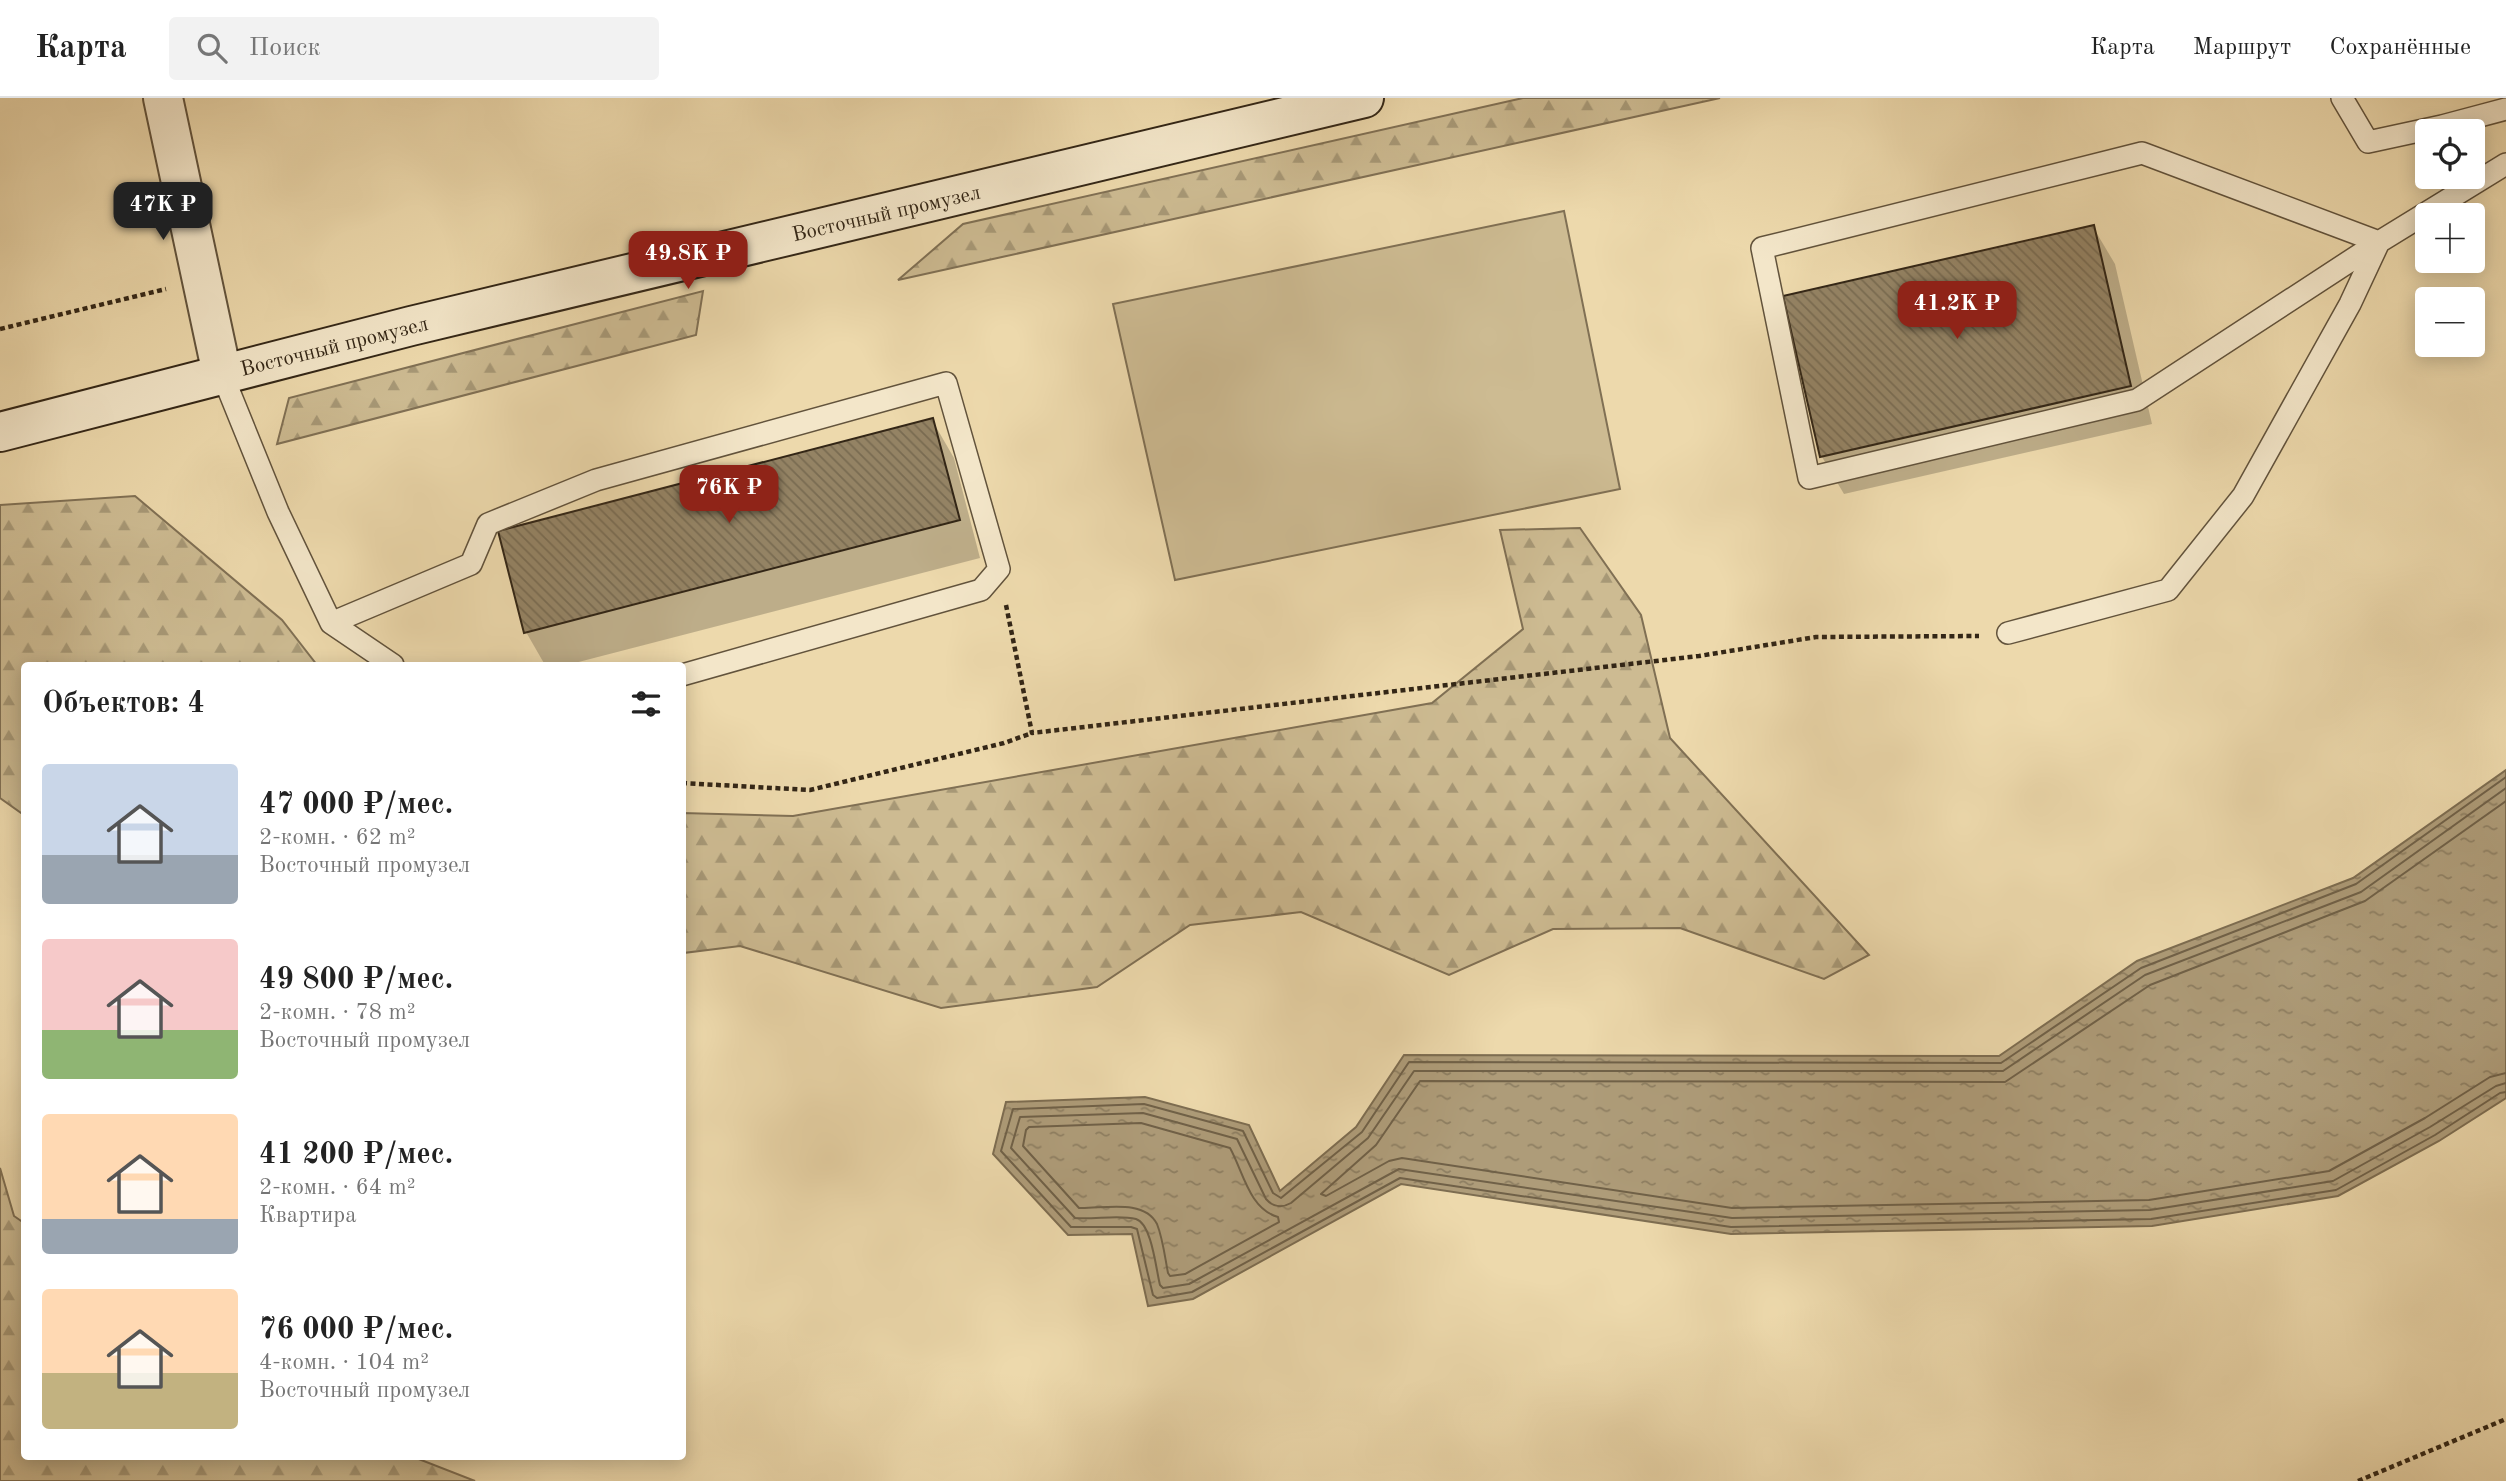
<!DOCTYPE html>
<html lang="ru">
<meta charset="utf-8">
<style>
:root{--surface:#fff;--page:#f2f2f2;--text:#222;--muted:#767676;--line:#e0e0e0;--accent:#8f2418}
body{margin:0;font-family:"Old Standard TT",serif;background:var(--page);color:var(--text);height:100vh;display:flex;flex-direction:column;font-size:26px;white-space:nowrap}
*{box-sizing:border-box;margin:0}
p{font-size:23px;color:var(--muted)}
.icon{flex:none;width:38px;height:38px;fill:none;stroke:currentColor;stroke-width:2;stroke-linecap:round;stroke-linejoin:round}
.map{position:relative;flex:1;overflow:hidden}
.drawer{position:absolute;left:21px;top:564px;width:665px;height:798px;display:flex;flex-direction:column;background:var(--surface);border-radius:7px;box-shadow:0 4px 18px #0003}
.drawer>*{flex:none}
.fabs{position:absolute;left:2415px;top:21px;display:grid;gap:14px}
.fabs a{display:grid;place-items:center;width:70px;height:70px;border-radius:7px;background:var(--surface);box-shadow:0 4px 18px #0003;font-size:35px}
.price{position:absolute;translate:-50% -60px;padding:0 16px;border-radius:14px;background:var(--accent);color:#fff;font-size:23px;line-height:46px;filter:drop-shadow(0 2px 4px #0008)}
.price::after{content:'';position:absolute;left:50%;top:42px;width:21px;height:16px;margin-left:-10px;background:inherit;clip-path:polygon(0 0,100% 0,50% 100%)}
.price.current{background:#222;color:#fff}
ul{padding:0;list-style:none}
li{display:flex;align-items:center;gap:21px;height:175px;padding:0 21px}
li span{display:grid;place-items:center;flex:none;width:196px;height:140px;border-radius:7px;color:#555}
li>.icon{margin-inline-start:auto}
span .icon{width:84px;height:84px;fill:#fffc;stroke-width:1}
li b{font-size:30px}
h2{display:flex;justify-content:space-between;align-items:center;height:84px;padding:0 21px;font-size:30px}
header{display:flex;align-items:center;gap:42px;box-sizing:border-box;height:98px;padding:0 35px;background:var(--surface);border-bottom:2px solid var(--line)}
header strong{font-size:33px}
nav{display:flex;gap:38px;margin-inline-start:auto;font-size:24px}
.search{width:490px;height:63px;background:var(--page);display:flex;align-items:center;gap:18px;box-sizing:border-box;padding:0 24px;border-radius:7px;color:var(--muted);font-size:26px}
.map>svg:first-child{display:block}
</style>
<header>
<strong>Карта</strong>
<div class="search"><svg class="icon" aria-label="search" viewBox="0 0 24 24"><circle cx="10" cy="10" r="6"/><path d="M15 15l6 6"/></svg>Поиск</div>
<nav><a>Карта</a><a>Маршрут</a><a>Сохранённые</a></nav>
</header>
<div class="map">
<svg width="2506" height="1383" viewBox="0 0 2506 1383">
<defs>
<pattern id="forest-firs" width="22" height="20" patternUnits="userSpaceOnUse" patternTransform="scale(1.75)"><rect width="22" height="20" fill="#cdbb92"/><path d="M5 1l3.5 6h-7zM16 11l3.5 6h-7z" fill="#a79876"/></pattern>
<pattern id="water-ripples" width="26" height="14" patternUnits="userSpaceOnUse" patternTransform="scale(1.75)"><rect width="26" height="14" fill="#ae9c79"/><path d="M2 4q2-2 4 0t4 0M15 11q2-2 4 0t4 0" fill="none" stroke="#8e7f62"/></pattern>
<pattern id="building-back-hatch" width="6" height="6" patternUnits="userSpaceOnUse" patternTransform="scale(1.75)"><rect width="6" height="6" fill="#948364"/><path d="M-1 5l2 2M0 0l6 6M5-1l2 2" fill="none" stroke="#796b51"/></pattern>
</defs>
<rect width="100%" height="100%" fill="#edd9ac"/>
<filter id="stains"><feTurbulence type="fractalNoise" baseFrequency=".00286" numOctaves="4"/><feColorMatrix values="0 0 0 0 .2 0 0 0 0 .09 0 0 0 0 .02 0 0 0 .5 -.17"/></filter>
<radialGradient id="worn" r=".72"><stop offset=".6" stop-color="#630" stop-opacity="0"/><stop offset="1" stop-color="#630" stop-opacity=".3"/></radialGradient>
<path fill="#cdbb92" stroke="#807054" stroke-width="2" d="M1564 113 1620 391 1175 482 1113 206Z"/>
<path fill="url(#forest-firs)" stroke="#807054" stroke-width="2" d="M1523 0H1720L898 182 963 126Z
M703 193 696 237 277 346 289 300Z
M135 398 282 522 317 567H24V717L0 700V407Z
M1580 430 1641 517 1670 640 1869 857 1824 881 1680 830 1553 831 1449 877 1301 814 1190 827 1097 889 941 910 740 848 683 855V715L793 718 1432 605 1523 531 1500 432Z
M0 1070 14 1118 24 1125V1358H411L475 1383H0Z"/>
<path fill="url(#water-ripples)" stroke="#7d6d51" stroke-width="2" d="M2506 672V1000L2439 1043 2338 1098 2152 1128 1731 1136 1401 1086 1193 1201 1148 1208 1132 1136 1068 1137 993 1056 1006 1004 1145 999 1249 1027 1280 1093 1356 1029 1404 957 1999 958 2137 863 2353 780Z"/>
<path fill="#0003" d="M2093 129 2115 166 2152 326 1844 396 1822 359 1785 199Z
M932 322 954 360 980 460 567 567H545L526 534Z"/>
<g fill="none" stroke-linecap="round" stroke-linejoin="round">
<path stroke="#706148" stroke-width="2" d="M2506 679 2356 786 2141 870 2001 965 1409 964 1362 1034 1281 1100 1273 1095 1243 1033 1144 1006 1013 1011 1001 1053 1071 1129H1131L1137 1131 1153 1197 1157 1200 1192 1194 1400 1080 1731 1129 2151 1121 2336 1092 2435 1037 2500 995 2506 994
M2506 690 2361 794 2145 877 2003 973H1414L1368 1040 1291 1105C1282 1110 1273 1109 1266 1101L1237 1041 1143 1015 1020 1019 1011 1050 1075 1120C1094 1122 1118 1116 1136 1121 1152 1126 1156 1172 1160 1187L1163 1190 1189 1186 1399 1071 1732 1120 2150 1112 2333 1083 2430 1029 2496 988 2506 985
M2506 703 2365 803 2150 887 2005 984 1420 983 1376 1047 1321 1096 1326 1098 1389 1063 1402 1060 1732 1110 2149 1102 2329 1073 2425 1020 2490 979 2506 975
M1141 1025 1230 1050C1243 1073 1249 1111 1278 1119L1279 1124 1185 1176 1170 1178 1168 1175C1165 1160 1163 1141 1157 1126 1144 1100 1102 1111 1079 1110L1023 1048 1026 1032 1029 1029Z"/>
</g>
<path fill="url(#building-back-hatch)" stroke="#332616" stroke-width="2" d="M2094 127 2131 288 1820 359 1783 198Z
M933 320 960 422 524 535 498 433Z"/>
<g fill="none" stroke-linecap="round" stroke-linejoin="round">
<g stroke="#62533c" stroke-width="24">
<path id="lane" d="M2342 0 2368 44 2442 28 2506 11
M2142 55 2379 144 2137 302 1809 380 1762 150Z
M222 276 278 414 331 525 393 567
M331 525 471 466 488 426 596 382 946 285 999 471 981 492 682 577
M2008 535 2168 492 2243 398 2350 206 2379 144 2506 66"/>
</g>
<g stroke="#62533c" stroke-width="42">
<path id="street" d="M163 0 222 276"/>
</g>
<g stroke="#332616" stroke-width="42">
<path id="secondary" d="M0 334 411 228 1364 0"/>
</g>
<path stroke="#332616" stroke-width="4.5" stroke-dasharray="5 3.5" stroke-linecap="butt" d="M0 231 166 191
M1006 507 1032 635 1699 558 1816 539 1979 538
M682 685 810 692 1004 645 1032 635
M2358 1383 2506 1321"/>
<use href="#lane" stroke="#f3e6c9" stroke-width="21"/>
<use href="#street" stroke="#f3e6c9" stroke-width="38"/>
<use href="#secondary" stroke="#f3e6c9" stroke-width="38"/>
</g>
<g text-anchor="middle" stroke-width="5" stroke-linejoin="round" paint-order="stroke">
<g font-size="21" fill="#332616" stroke="#f3e6c9">
<text transform="translate(886 115) rotate(-13)" y="7">Восточный промузел</text>
<text transform="translate(334 248) rotate(-14)" y="7">Восточный промузел</text>
</g>
</g>
<rect width="100%" height="100%" filter="url(#stains)"/>
<rect width="100%" height="100%" fill="url(#worn)"/>
</svg>
<div class="fabs">
<a><svg class="icon" aria-label="locate" viewBox="0 0 24 24"><circle cx="12" cy="12" r="6"/><path d="M12 2v4M12 18v4M2 12h4M18 12h4"/></svg></a>
<a>+</a>
<a>−</a>
</div>
<b class="price current" style="left:163px;top:144px">47K ₽</b>
<b class="price" style="left:688px;top:193px">49.8K ₽</b>
<b class="price" style="left:1957px;top:243px">41.2K ₽</b>
<b class="price" style="left:729px;top:427px">76K ₽</b>
<section class="drawer">
<h2>Объектов: 4<svg class="icon" aria-label="filters" viewBox="0 0 24 24"><path d="M4 7h16M4 17h16"/><circle cx="9" cy="7" r="2"/><circle cx="15" cy="17" r="2"/></svg></h2>
<ul>
<li><span style="background:linear-gradient(#c9d6e8 65%,#9aa5b1 0)"><svg class="icon" aria-label="home" viewBox="0 0 24 24"><path d="M3 11l9-7 9 7M6 9v11h12V9"/></svg></span><div><b>47 000 ₽/мес.</b><p>2-комн. · 62 m²</p><p>Восточный промузел</p></div></li>
<li><span style="background:linear-gradient(#f6c9c9 65%,#8fb573 0)"><svg class="icon" aria-label="home" viewBox="0 0 24 24"><path d="M3 11l9-7 9 7M6 9v11h12V9"/></svg></span><div><b>49 800 ₽/мес.</b><p>2-комн. · 78 m²</p><p>Восточный промузел</p></div></li>
<li><span style="background:linear-gradient(#ffd9b3 75%,#9aa5b1 0)"><svg class="icon" aria-label="home" viewBox="0 0 24 24"><path d="M3 11l9-7 9 7M6 9v11h12V9"/></svg></span><div><b>41 200 ₽/мес.</b><p>2-комн. · 64 m²</p><p>Квартира</p></div></li>
<li><span style="background:linear-gradient(#ffd9b3 60%,#c2b280 0)"><svg class="icon" aria-label="home" viewBox="0 0 24 24"><path d="M3 11l9-7 9 7M6 9v11h12V9"/></svg></span><div><b>76 000 ₽/мес.</b><p>4-комн. · 104 m²</p><p>Восточный промузел</p></div></li>
</ul>
</section>
</div>
